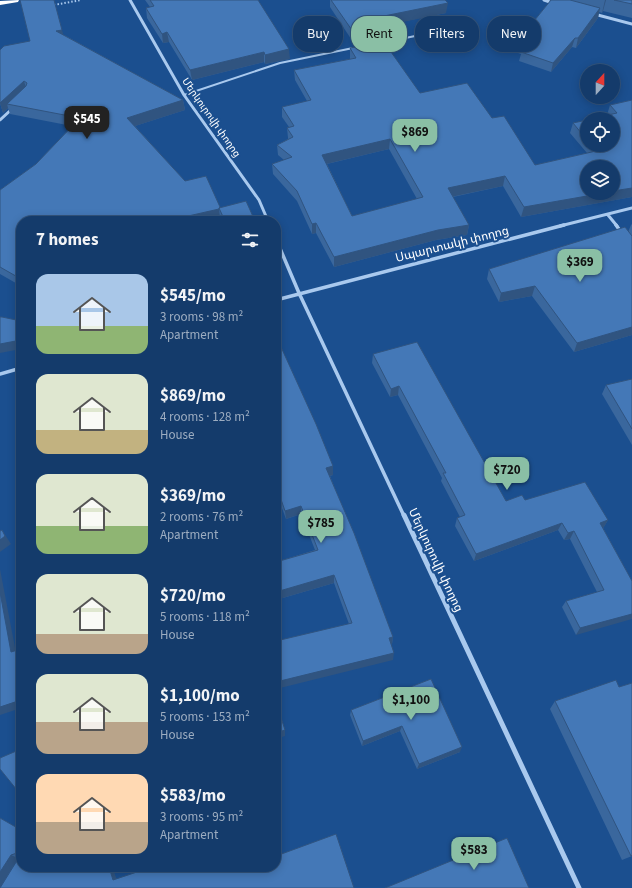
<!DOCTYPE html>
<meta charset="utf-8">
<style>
:root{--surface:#143b6b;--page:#214673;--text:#f1f3f6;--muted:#9dadc1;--line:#33557e;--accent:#8abfa5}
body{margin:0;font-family:"Source Sans 3","Noto Sans Armenian",sans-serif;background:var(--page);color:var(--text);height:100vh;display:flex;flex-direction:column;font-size:15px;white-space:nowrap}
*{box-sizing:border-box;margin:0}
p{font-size:13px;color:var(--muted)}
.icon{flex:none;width:22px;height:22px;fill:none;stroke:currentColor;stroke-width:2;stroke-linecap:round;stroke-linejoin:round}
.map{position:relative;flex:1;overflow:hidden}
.sheet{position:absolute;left:16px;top:216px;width:265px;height:656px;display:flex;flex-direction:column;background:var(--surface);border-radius:16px;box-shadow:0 2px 10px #0003,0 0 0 1px var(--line)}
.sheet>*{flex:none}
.banner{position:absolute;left:293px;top:16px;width:279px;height:36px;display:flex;gap:8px}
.needle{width:26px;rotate:21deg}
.tools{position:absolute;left:580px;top:64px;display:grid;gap:8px}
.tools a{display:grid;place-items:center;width:40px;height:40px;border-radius:50%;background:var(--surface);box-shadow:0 2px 10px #0003,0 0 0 1px var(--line);font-size:20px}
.price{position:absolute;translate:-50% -34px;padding:0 9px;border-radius:8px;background:var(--accent);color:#111;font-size:13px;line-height:26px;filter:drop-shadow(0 1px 2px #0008)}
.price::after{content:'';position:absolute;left:50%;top:24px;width:12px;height:9px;margin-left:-6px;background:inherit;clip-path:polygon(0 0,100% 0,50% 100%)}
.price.selected{background:#222;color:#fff}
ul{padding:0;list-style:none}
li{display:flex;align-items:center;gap:12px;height:100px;padding:0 20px}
li span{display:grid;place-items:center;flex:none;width:112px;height:80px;border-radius:12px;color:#555}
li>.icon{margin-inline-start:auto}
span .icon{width:48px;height:48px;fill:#fffc;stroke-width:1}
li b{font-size:17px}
h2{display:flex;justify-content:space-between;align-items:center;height:48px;padding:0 20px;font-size:17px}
.chip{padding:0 14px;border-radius:16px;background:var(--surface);box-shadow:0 2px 10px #0003,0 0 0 1px var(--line);font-size:14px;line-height:36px}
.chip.selected{background:var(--accent);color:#111}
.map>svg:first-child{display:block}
</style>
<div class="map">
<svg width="632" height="888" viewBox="0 0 632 888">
<rect width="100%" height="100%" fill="#1b4f8f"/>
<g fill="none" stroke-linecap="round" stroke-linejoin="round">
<path stroke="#a9c9ee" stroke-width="2" stroke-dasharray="1.5 2" stroke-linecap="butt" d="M54 5 81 0"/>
<path stroke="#a9c9ee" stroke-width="2" d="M381 43 420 35
M184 95 280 63 353 48"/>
<path stroke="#a9c9ee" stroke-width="3" d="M130 0 184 95 259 200 268 221
M544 0 553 3
M594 14 632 24
M0 120 13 108
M608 215 617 226
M560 226 632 208"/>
<path stroke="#a9c9ee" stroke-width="3.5" d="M616 225 621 232
M276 239 299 293 404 516
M276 300 564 225
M0 374 21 368"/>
<path stroke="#a9c9ee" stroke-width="5" d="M404 515 579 888"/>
<path fill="#fff" fill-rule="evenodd" d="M19 0 18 2 0 5V1Z"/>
</g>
<path fill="#3a679d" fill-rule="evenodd" d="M145 0H258L290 59 265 64 264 62 192 80 169 42 163 43 147 18 146 8 150 7Z
M330 0H445L446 13 390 24 393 28 392 38 355 45 330 7Z
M551 0H632V18L603 11 602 13 599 12 598 18 576 48 572 47 551 72 519 61 521 54 515 52 517 42Z
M64 35 183 100 185 110 135 126 185 181 220 207 255 221H221L220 218 210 221H21V286L0 274V190L36 164 72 126 10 114 8 108 3 113 0 103Z
M350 48 420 93 492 118 535 165 587 153 570 133 573 123 587 120V145H613L607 115 610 105 632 100V197L521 217 503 186 453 197 469 225 467 235 436 240 334 267 316 233 312 234 297 201 273 174 272 164 284 160 278 155 277 145 288 139V138L287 128 289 127 282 117V107L307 101 295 80 294 70 350 59ZM389 149 417 199 352 216 327 164Z
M632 224V335L574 352 532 296 499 302 487 279 489 269 628 232 631 225Z
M276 336 333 475 330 476 393 637 392 644H391L393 660 349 624 334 583 276 600V562L315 550 301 514 286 519 276 492Z
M373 354 506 501 525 500 608 520 603 528 632 581 576 635 562 607 566 601 597 592 570 539 564 540 558 530 474 561 455 526 457 518 460 517 441 481 442 478 398 395 390 397 372 363Z
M632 379V445L602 394 606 385Z
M431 679 460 752 417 769 400 731 362 746 350 715 351 710Z
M632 683V856L622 860 550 709 555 701 619 687Z
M0 818 21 830V867H112L116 879 0 888ZM18 858V859L1 887V886Z"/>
<path fill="#305480" d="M605 0H606L603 11 602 13Z
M448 3 446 13 384 26V16Z
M600 8 598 18 576 48 578 38Z
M393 28 392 38 355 45 356 36Z
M62 30 65 40 56 31Z
M167 32 169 42 163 43 162 34Z
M575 38 572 47 551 72 553 63Z
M289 49 290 59 265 64V55Z
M264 52V62L192 80 190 70Z
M24 81 27 91 7 104 8 108 3 113 0 103Z
M183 100 185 110 129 128 127 118Z
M390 139 389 149 322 165V155Z
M505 176 503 186 446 198 448 188Z
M632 188V197L521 217 524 207 604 193H613V191Z
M219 209 220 218 210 221H175V219Z
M316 223V233L312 234V224Z
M469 225 467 235 436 240 334 267V257L438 230Z
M276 272H277L278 284 276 285Z
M535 286 532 296 499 302 501 293Z
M632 327V335L574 352 577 343Z
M21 340V349L0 353V344Z
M399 386 398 395 390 397 391 389Z
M333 466V475L326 477V468Z
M301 506V514L286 519 285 511Z
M608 520 604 527 596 530 600 523Z
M562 523 558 530 474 561 476 554Z
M2 530 11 544 0 552V540Z
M574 531 570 539 564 540 568 533Z
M0 569 17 658 11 652 0 592Z
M334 575V583L276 600V592Z
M632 614V619L576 635 580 628Z
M393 637 392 644 388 645 389 638Z
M394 653 393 660 276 689V682Z
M21 700V708L0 715V707Z
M402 726 400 731 362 746 363 741Z
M285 730V736L276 739V733Z
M462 747 460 752 417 769 419 764Z
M11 855 18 858 1 886 0 888V872Z
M109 867H112L118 883 113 880Z"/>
<path fill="#4478b7" stroke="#305480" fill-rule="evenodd" d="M20 0H54L62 30 56 31 183 100 127 118 185 181 206 176 220 207 219 208V209L175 219 176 221H21V279L0 267V190L36 164 80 118 7 104 26 86 27 83 24 81 0 103V50L4 46 30 41Z
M150 0H258L289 49 265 55 264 52 190 70 167 32 162 34 146 8 154 6Z
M331 0H445L448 3 384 16 393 28 356 36Z
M551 0H570L600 8 578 38H575L553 63 521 52 527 45 517 42Z
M614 0H632V4Z
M384 42 420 93 467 83 492 118 504 116 535 165 596 151 591 145H613V119H589L617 113 610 105 632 100V188L613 191V167H587V193H604L524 207 505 176 448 188 469 225 438 230 334 257 316 223 312 224 297 191 272 164 292 157 277 145 293 137 287 128 294 126 282 107 311 100 294 70 356 58 350 48ZM390 139 423 197 352 216 322 155Z
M587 120V140L573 123Z
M246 201 255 221H225L219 208Z
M625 227 632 236V327L577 343 535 286 501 293 489 269Z
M0 317H2L21 321V340L0 344Z
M276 336 316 424 333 466 326 468 354 533 393 637 389 638 394 653 276 682V641L352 623 334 575 276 592V562L318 550 301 506 285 511 276 485Z
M417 342 506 501 522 495 525 500 585 482 608 520 600 523 632 581V614L580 628 566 601 604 590 574 531 568 533 562 523 476 554 457 518 465 515 443 473H446L399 386 391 389 373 354Z
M632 379V429L606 385Z
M2 530 5 536 0 540V531Z
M0 592 11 652 21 649V700L0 707Z
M431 679 462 747 419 764 402 726 363 741 351 710Z
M616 680 619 687 632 683V855L631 856 555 701Z
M276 702 285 730 276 733Z
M21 749V795L0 769V758Z
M0 818 21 830V867H109L113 880 152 867H276V856L336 834 354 888H0L18 859 17 853 11 855 0 872Z
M507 838 529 888H385Z"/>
<g text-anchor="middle" stroke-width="4" stroke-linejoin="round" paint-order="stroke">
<g font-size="10" fill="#fff" stroke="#1b4f8f">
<text transform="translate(212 117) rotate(55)" y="4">Մերկուրովի փողոց</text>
</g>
<g font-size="12" fill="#fff" stroke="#1b4f8f">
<text transform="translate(452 244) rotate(-14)" y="4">Սպարտակի փողոց</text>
<text transform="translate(436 560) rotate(65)" y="4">Մերկուրովի փողոց</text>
</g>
</g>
</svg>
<div class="tools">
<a><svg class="needle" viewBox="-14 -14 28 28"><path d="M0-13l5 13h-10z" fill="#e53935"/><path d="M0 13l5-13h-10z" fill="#9dadc1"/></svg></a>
<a><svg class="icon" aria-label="locate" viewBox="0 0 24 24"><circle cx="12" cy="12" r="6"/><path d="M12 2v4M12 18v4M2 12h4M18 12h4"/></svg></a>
<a><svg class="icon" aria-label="layers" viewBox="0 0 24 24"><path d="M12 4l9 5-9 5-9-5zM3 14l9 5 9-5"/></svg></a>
</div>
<b class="price selected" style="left:87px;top:140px">$545</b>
<b class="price" style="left:415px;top:153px">$869</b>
<b class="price" style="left:580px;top:283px">$369</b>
<b class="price" style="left:507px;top:491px">$720</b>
<b class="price" style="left:321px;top:544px">$785</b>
<b class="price" style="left:411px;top:721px">$1,100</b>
<b class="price" style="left:474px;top:871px">$583</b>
<div class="banner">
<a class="chip">Buy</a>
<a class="chip selected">Rent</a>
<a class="chip">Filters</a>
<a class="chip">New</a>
</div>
<section class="sheet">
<h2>7 homes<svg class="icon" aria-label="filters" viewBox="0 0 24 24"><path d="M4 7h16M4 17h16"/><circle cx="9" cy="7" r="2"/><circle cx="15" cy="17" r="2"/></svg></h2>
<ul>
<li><span style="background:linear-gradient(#a9c7e8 65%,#8fb573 0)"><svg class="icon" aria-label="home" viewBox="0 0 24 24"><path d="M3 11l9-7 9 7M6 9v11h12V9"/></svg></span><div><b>$545/mo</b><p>3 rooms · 98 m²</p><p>Apartment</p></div></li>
<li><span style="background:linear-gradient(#dfe7d0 70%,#c2b280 0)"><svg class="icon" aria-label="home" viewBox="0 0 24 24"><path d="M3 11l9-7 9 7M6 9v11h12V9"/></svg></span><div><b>$869/mo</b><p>4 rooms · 128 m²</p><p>House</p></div></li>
<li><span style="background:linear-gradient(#dfe7d0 65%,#8fb573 0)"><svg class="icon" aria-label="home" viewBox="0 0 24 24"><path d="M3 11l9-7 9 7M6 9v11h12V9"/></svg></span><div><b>$369/mo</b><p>2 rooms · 76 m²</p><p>Apartment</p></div></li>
<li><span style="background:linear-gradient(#dfe7d0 75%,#b9a48a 0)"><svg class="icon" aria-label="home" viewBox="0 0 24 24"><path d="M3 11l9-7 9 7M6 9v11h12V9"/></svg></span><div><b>$720/mo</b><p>5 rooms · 118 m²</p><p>House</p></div></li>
<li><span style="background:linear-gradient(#dfe7d0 60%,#b9a48a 0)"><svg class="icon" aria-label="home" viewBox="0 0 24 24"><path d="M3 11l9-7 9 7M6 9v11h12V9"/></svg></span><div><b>$1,100/mo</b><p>5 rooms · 153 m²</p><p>House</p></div></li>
<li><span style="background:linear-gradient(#ffd9b3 60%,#b9a48a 0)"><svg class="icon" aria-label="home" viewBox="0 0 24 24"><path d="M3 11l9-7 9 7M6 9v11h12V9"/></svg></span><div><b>$583/mo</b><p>3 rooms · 95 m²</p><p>Apartment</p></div></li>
</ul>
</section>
</div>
